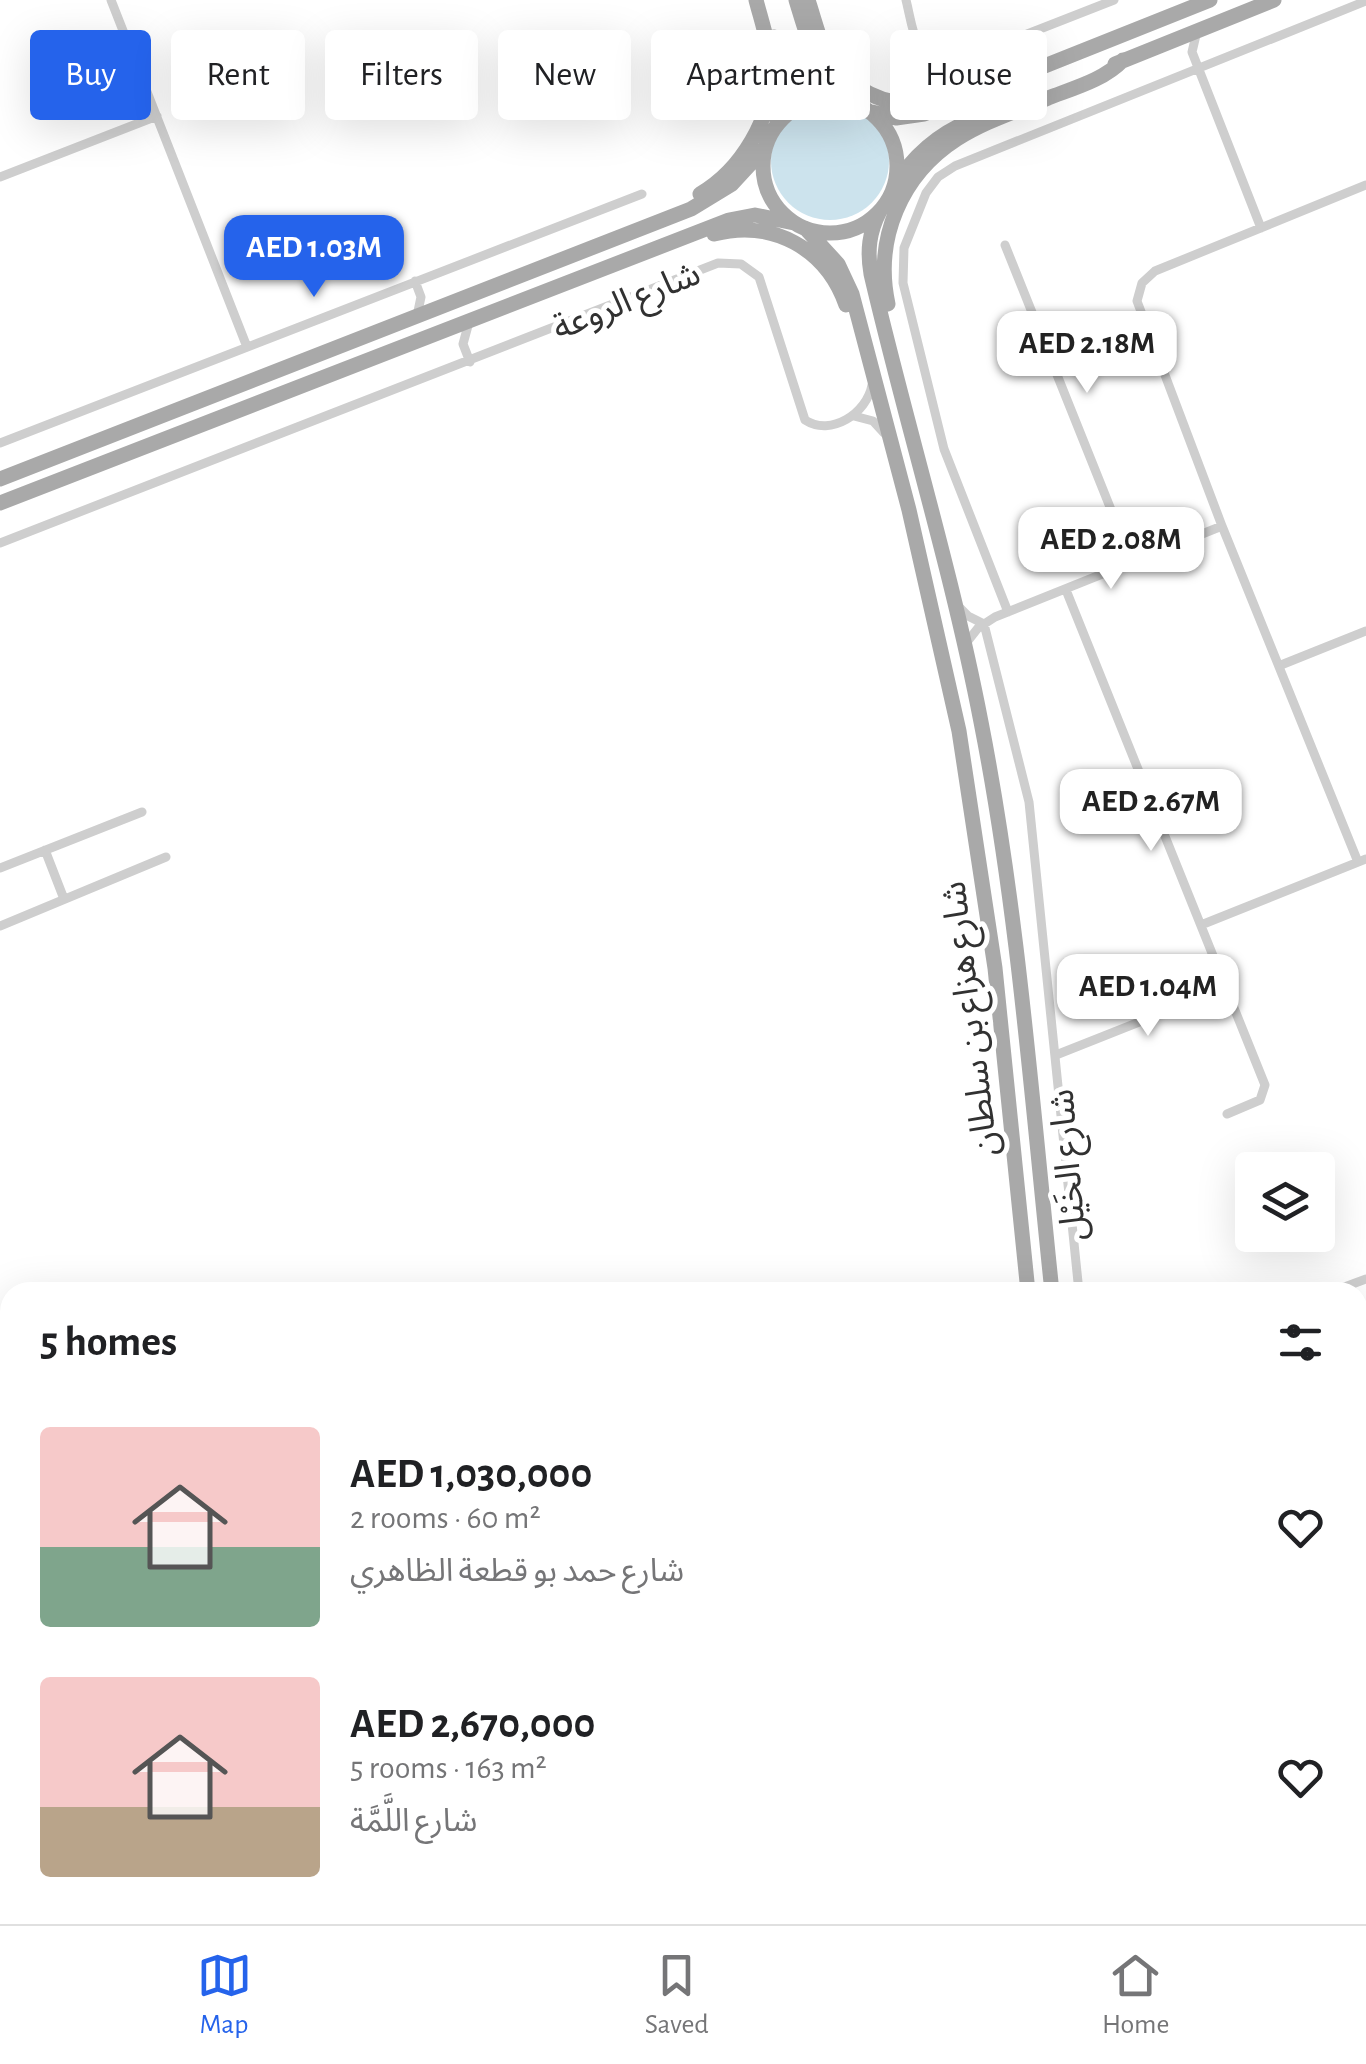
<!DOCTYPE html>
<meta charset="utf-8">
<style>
:root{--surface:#fff;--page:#f2f2f2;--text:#202124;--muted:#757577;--line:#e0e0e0;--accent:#2563eb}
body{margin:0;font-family:"Alegreya Sans","Noto Sans Arabic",sans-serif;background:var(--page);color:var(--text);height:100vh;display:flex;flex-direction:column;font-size:38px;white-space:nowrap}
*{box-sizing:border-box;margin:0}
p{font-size:32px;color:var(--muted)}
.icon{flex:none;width:55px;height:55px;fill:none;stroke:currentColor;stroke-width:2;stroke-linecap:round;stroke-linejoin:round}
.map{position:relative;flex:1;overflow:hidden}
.side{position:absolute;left:0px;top:1282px;width:1368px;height:642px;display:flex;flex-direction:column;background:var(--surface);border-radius:30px 30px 0 0;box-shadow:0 10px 40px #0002}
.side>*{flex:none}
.banner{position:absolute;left:30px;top:30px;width:1308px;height:90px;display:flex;gap:20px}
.controls{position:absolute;left:1235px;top:1152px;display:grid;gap:20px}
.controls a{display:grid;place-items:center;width:100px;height:100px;border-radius:10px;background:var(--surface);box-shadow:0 10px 40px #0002;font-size:50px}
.price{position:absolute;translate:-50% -85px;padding:0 22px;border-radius:20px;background:#fff;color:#222;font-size:32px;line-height:65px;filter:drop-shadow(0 2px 5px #0008)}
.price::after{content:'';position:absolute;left:50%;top:60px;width:30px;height:22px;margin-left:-15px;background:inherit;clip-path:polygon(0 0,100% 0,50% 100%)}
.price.current{background:var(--accent);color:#fff}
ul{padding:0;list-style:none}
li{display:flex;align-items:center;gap:30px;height:250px;padding:0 40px}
li span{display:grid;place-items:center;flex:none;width:280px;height:200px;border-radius:10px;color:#555}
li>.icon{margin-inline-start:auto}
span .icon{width:120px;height:120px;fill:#fffc;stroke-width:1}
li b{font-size:42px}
h2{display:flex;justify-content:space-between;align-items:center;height:120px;padding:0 40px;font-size:42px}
.chip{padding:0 35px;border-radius:10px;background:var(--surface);box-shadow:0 10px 40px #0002;font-size:35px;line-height:90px}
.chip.current{background:var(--accent);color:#fff}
.dock{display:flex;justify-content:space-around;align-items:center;height:140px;border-top:2px solid var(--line);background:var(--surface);font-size:28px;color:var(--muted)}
.dock a{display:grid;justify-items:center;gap:5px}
.dock .current{color:var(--accent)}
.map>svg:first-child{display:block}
</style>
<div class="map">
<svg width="1366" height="1924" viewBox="0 0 1366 1924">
<rect width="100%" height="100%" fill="#fff"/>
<path fill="#cce3ed" d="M771 161a59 59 0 1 1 118 0a59 59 0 1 1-118 0Z"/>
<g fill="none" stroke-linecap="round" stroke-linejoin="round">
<path stroke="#cecece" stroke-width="9" d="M111 0 247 347
M906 0C912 23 915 63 943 67L1114 0
M1197 31 1192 52 1261 228
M0 177 157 116
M1005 245 1132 562
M415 281 421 297 417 316
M469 322 463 344 470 362
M854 416 873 421 884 433
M0 443 642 194
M0 543 718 263 741 264 759 277 805 420C831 437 867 413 872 385
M1066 590 1265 1085 1260 1100 1227 1114
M958 606 968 616 984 624
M1008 612 944 449 903 283 904 248 926 193 938 177 955 166 1366 1
M984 624 1029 802 1079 1292
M967 642 978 628 995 617 1222 526
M1281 665 1366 631
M45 850 64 899
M1358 862 1222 526 1137 301 1142 283 1155 271 1366 185
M0 868 142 812
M1201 925 1366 859
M0 926 166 857
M1056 1055 1225 988
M1331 1292 1366 1279
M1366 1348V1363
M1358 1408 1366 1405
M1358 1659 1366 1656
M0 1787 10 1804
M1358 1864 1366 1861
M1358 1876 1366 1899
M65 1915V1924
M659 1915 662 1924
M1164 1915 1166 1924
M1081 1924 1091 1915
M1190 1924 1215 1915"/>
<path stroke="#cecece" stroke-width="11" d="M1358 1325 1366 1322
M1358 1341 1366 1338"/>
<path stroke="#a9a9a9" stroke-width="15" d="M796 0C808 39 816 75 851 101
M808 0C813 15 817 31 823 46 837 79 875 105 912 103 933 101 954 92 973 85
M774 37C783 66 791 93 777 122
M1115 64 1274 0
M763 166a67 67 0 1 1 134 0a67 67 0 1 1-134 0Z
M872 112 896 118 924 114 1210 0
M894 187C913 155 938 134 972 120
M700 194C741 170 773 118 771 69 770 46 762 23 756 0
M880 211C869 232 867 251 871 274 906 424 952 571 981 722 1018 910 1032 1102 1052 1292
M805 228 838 264 852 294 909 510 959 731 995 968 1028 1292
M714 234C772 219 826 248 846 305
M888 304C874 239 901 175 957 139 985 121 1018 111 1048 98 1074 88 1104 80 1123 60
M0 479 691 209 732 184 765 148
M0 503 729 220 755 215 794 223
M1108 1915 1110 1924
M1132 1915 1134 1924"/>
</g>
<g text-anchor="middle" stroke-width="10" stroke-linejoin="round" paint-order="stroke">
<g font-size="35" fill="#313131" stroke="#fff">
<text transform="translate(626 300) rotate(-22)" y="12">شارع الروعة</text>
<text transform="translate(969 1019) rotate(-97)" y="12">شارع هزاع بن سلطان</text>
<text transform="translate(1067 1165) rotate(-95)" y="12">شارع الخَيْل</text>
</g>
</g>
</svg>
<div class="controls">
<a><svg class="icon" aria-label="layers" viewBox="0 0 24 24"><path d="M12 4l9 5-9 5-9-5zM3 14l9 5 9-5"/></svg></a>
</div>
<b class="price current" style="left:314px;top:300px">AED 1.03M</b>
<b class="price" style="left:1087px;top:396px">AED 2.18M</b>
<b class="price" style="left:1111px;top:592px">AED 2.08M</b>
<b class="price" style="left:1151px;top:854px">AED 2.67M</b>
<b class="price" style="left:1148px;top:1039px">AED 1.04M</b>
<div class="banner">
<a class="chip current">Buy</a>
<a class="chip">Rent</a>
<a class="chip">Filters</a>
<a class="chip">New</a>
<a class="chip">Apartment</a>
<a class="chip">House</a>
</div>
<section class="side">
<h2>5 homes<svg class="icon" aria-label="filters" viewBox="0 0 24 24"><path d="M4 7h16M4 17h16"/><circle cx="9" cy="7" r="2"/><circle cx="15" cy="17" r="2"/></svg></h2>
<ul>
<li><span style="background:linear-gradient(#f6c9c9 60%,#7fa58c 0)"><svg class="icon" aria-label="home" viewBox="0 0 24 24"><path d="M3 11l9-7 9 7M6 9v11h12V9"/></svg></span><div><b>AED 1,030,000</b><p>2 rooms · 60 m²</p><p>شارع حمد بو قطعة الظاهري</p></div><svg class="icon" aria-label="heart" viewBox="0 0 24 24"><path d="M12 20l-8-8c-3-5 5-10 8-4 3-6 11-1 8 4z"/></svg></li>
<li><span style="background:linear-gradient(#f6c9c9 65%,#b9a48a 0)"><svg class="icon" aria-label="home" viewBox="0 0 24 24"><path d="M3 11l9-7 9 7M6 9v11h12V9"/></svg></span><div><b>AED 2,670,000</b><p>5 rooms · 163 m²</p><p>شارع اللَّمَّة</p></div><svg class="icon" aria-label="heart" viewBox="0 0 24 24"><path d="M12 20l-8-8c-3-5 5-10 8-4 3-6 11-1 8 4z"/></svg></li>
</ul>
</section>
</div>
<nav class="dock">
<a class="current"><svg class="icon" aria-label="map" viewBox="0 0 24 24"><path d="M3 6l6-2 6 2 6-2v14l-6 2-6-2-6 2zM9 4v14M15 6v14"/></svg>Map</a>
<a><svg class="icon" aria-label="saved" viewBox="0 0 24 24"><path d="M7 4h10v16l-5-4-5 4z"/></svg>Saved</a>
<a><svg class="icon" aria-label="home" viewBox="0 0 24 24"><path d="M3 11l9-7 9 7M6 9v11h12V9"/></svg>Home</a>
</nav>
